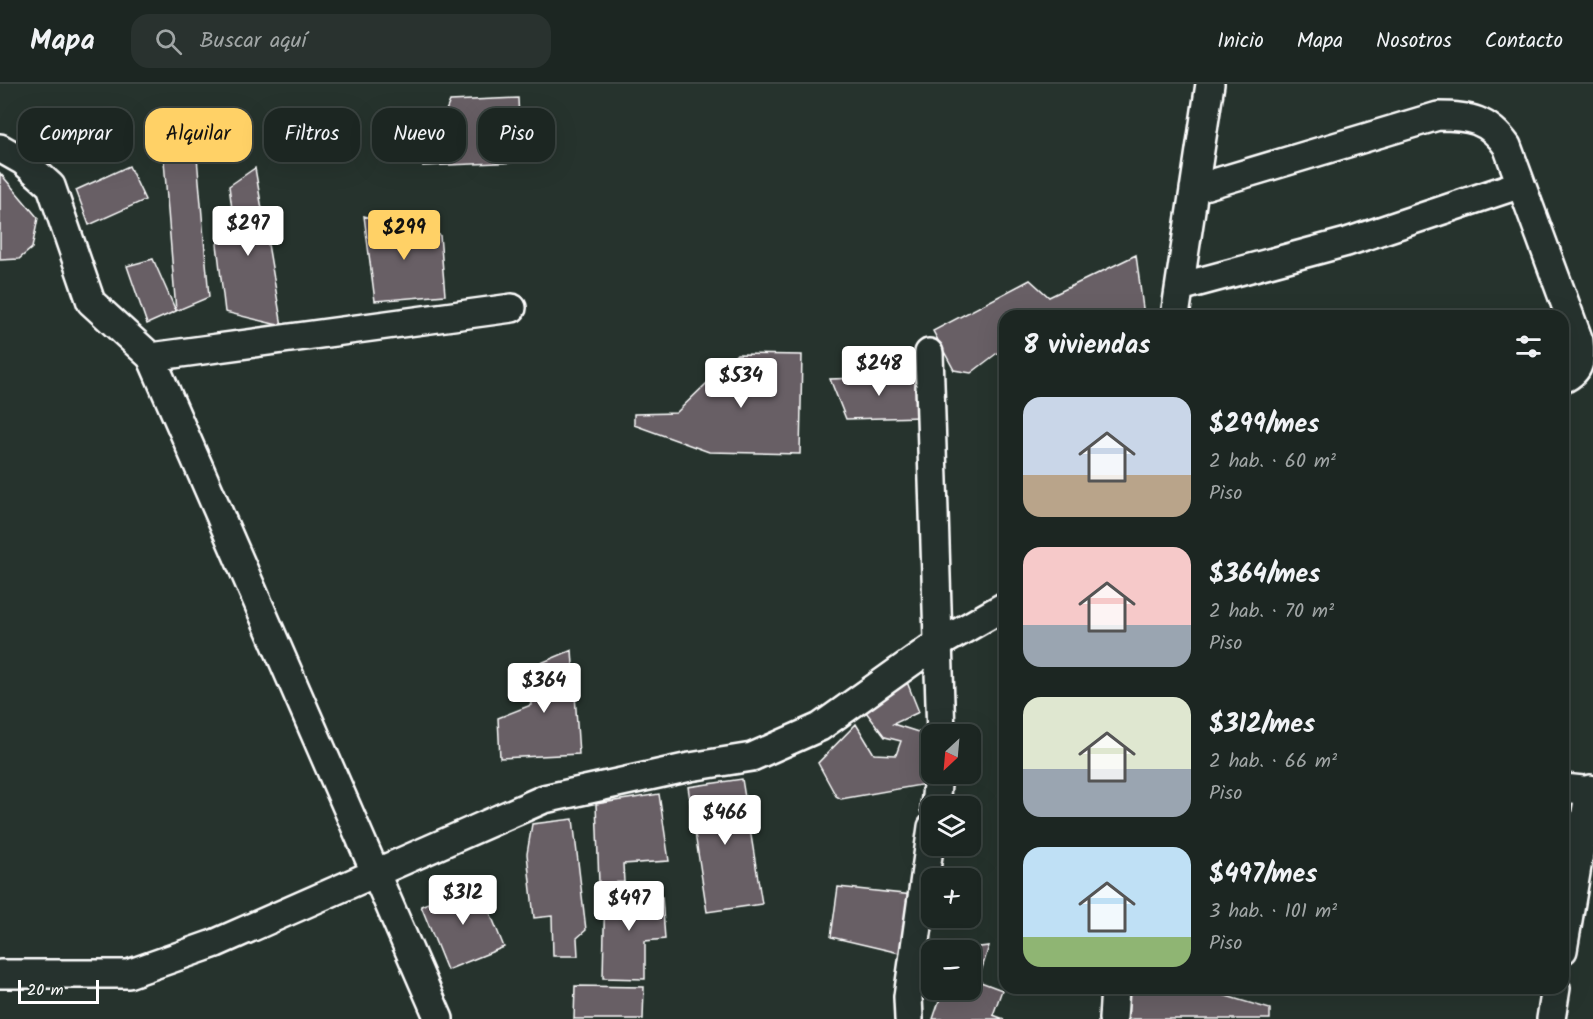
<!DOCTYPE html>
<html lang="es">
<meta charset="utf-8">
<style>
:root{--surface:#1c2622;--page:#29322f;--text:#f1f3f6;--muted:#a0a5a5;--line:#3a4340;--accent:#ffd166}
body{margin:0;font-family:Kalam,sans-serif;background:var(--page);color:var(--text);height:100vh;display:flex;flex-direction:column;font-size:22px;white-space:nowrap}
*{box-sizing:border-box;margin:0}
p{font-size:20px;color:var(--muted)}
.icon{flex:none;width:33px;height:33px;fill:none;stroke:currentColor;stroke-width:2;stroke-linecap:round;stroke-linejoin:round}
.map{position:relative;flex:1;overflow:hidden}
.sheet{position:absolute;left:999px;top:226px;width:570px;height:684px;display:flex;flex-direction:column;background:var(--surface);border-radius:18px;box-shadow:0 6px 24px #0002,0 0 0 2px var(--line)}
.sheet>*{flex:none}
.hud{position:absolute;left:18px;top:24px;width:570px;height:54px;display:flex;gap:12px}
.needle{width:39px;rotate:206deg}
.buttons{position:absolute;left:921px;top:640px;display:grid;gap:12px}
.buttons a{display:grid;place-items:center;width:60px;height:60px;border-radius:12px;background:var(--surface);box-shadow:0 6px 24px #0002,0 0 0 2px var(--line);font-size:30px}
.scale{position:absolute;left:18px;bottom:15px;width:81px;box-sizing:border-box;padding-left:6px;border:3px solid #fff;border-top:0;font-size:16px;line-height:21px;white-space:nowrap;color:#fff;-webkit-text-stroke:4px #26332d;paint-order:stroke}
.price{position:absolute;translate:-50% -51px;padding:0 14px;border-radius:6px;background:#fff;color:#222;font-size:20px;line-height:39px;filter:drop-shadow(0 2px 3px #0008)}
.price::after{content:'';position:absolute;left:50%;top:36px;width:18px;height:14px;margin-left:-9px;background:inherit;clip-path:polygon(0 0,100% 0,50% 100%)}
.price.current{background:var(--accent);color:#111}
ul{padding:0;list-style:none}
li{display:flex;align-items:center;gap:18px;height:150px;padding:0 24px}
li span{display:grid;place-items:center;flex:none;width:168px;height:120px;border-radius:18px;color:#555}
li>.icon{margin-inline-start:auto}
span .icon{width:72px;height:72px;fill:#fffc;stroke-width:1}
li b{font-size:26px}
h2{display:flex;justify-content:space-between;align-items:center;height:72px;padding:0 24px;font-size:26px}
.tag{padding:0 21px;border-radius:18px;background:var(--surface);box-shadow:0 6px 24px #0002,0 0 0 2px var(--line);font-size:21px;line-height:54px}
.tag.current{background:var(--accent);color:#111}
header{display:flex;align-items:center;gap:36px;box-sizing:border-box;height:84px;padding:0 30px;background:var(--surface);border-bottom:2px solid var(--line)}
header strong{font-size:28px}
nav{display:flex;gap:33px;margin-inline-start:auto;font-size:21px}
.search{width:420px;height:54px;background:var(--page);display:flex;align-items:center;gap:15px;box-sizing:border-box;padding:0 21px;border-radius:18px;color:var(--muted);font-size:22px}
.map>svg:first-child{display:block}
</style>
<header>
<strong>Mapa</strong>
<div class="search"><svg class="icon" aria-label="search" viewBox="0 0 24 24"><circle cx="10" cy="10" r="6"/><path d="M15 15l6 6"/></svg>Buscar aquí</div>
<nav><a>Inicio</a><a>Mapa</a><a>Nosotros</a><a>Contacto</a></nav>
</header>
<div class="map">
<svg width="1593" height="935" viewBox="0 0 1593 935">
<rect width="100%" height="100%" fill="#26332d"/>
<filter id="ink" filterUnits="userSpaceOnUse"><feTurbulence type="fractalNoise" baseFrequency=".0167" numOctaves="2"/><feDisplacementMap in="SourceGraphic" scale="12" xChannelSelector="R" yChannelSelector="G"/><feConvolveMatrix kernelMatrix="1 2 1 2 8 2 1 2 1" color-interpolation-filters="sRGB"/></filter>
<g filter="url(#ink)">
<path fill="#675e65" stroke="#fff" stroke-width="1.5" d="M518 14 521 78 423 82 450 17Z
M196 62 209 213 176 227 163 64Z
M129 82 145 116 89 141 76 106Z
M255 84 282 242 225 228 217 160 234 140 229 102Z
M0 89 38 134 32 164 19 175 0 176Z
M364 132 440 151 445 211 375 217Z
M1136 171 1144 232H1005V263L971 289 954 286 933 247 1030 196 1049 213Z
M153 175 176 227 147 240 127 182Z
M737 270 802 271 800 370 709 368 634 341V330L676 329Z
M920 292 922 333 846 335 830 295Z
M572 566 579 670 500 674 498 634 531 621 529 584Z
M907 598 919 628 893 640 928 651 932 699 841 715 836 712 818 679 856 640 874 670 896 671 901 657 885 653 866 628Z
M742 695 762 820 707 828 688 703Z
M659 710 669 777 623 780 624 798 599 799 596 720Z
M573 735 586 846 577 854 578 872H553L552 832 534 834 527 770 532 740Z
M624 798 625 815 662 813 665 855 645 857V895L603 894 605 800Z
M478 799 504 863 447 886 421 822Z
M838 803 913 811 908 871 831 853Z
M989 862 978 897 1002 906 993 931 1004 935H933L943 906H970V867H945Z
M575 902 644 903 643 935H574Z
M1129 904H1199L1270 925V935H1128Z"/>
<g fill="none" stroke-linecap="round" stroke-linejoin="round">
<g stroke="#fff" stroke-width="32">
<path id="minor" d="M0 64 23 77 51 102 91 218 151 273
M1194 105 1438 32C1469 32 1488 35 1507 62L1579 257C1581 275 1581 287 1563 295
M1180 203 1347 158 1521 100
M1175 232 1210 0
M929 269 941 651
M1563 704 1593 707
M935 723 938 690
M1563 866 1590 705
M0 890H128L216 859 544 715 690 683 752 673 820 643 928 566 1005 522
M439 935 151 273 512 224
M909 935 908 913 932 743
M1113 935 1115 904
M1551 935 1556 904"/>
</g>
<use href="#minor" stroke="#26332d" stroke-width="27"/>
</g>
</g>
</svg>
<div class="buttons">
<a><svg class="needle" viewBox="-14 -14 28 28"><path d="M0-13l5 13h-10z" fill="#e53935"/><path d="M0 13l5-13h-10z" fill="#a0a5a5"/></svg></a>
<a><svg class="icon" aria-label="layers" viewBox="0 0 24 24"><path d="M12 4l9 5-9 5-9-5zM3 14l9 5 9-5"/></svg></a>
<a>+</a>
<a>−</a>
</div>
<div class="scale">20 m</div>
<b class="price" style="left:248px;top:173px">$297</b>
<b class="price current" style="left:404px;top:177px">$299</b>
<b class="price" style="left:879px;top:313px">$248</b>
<b class="price" style="left:741px;top:325px">$534</b>
<b class="price" style="left:544px;top:630px">$364</b>
<b class="price" style="left:725px;top:762px">$466</b>
<b class="price" style="left:463px;top:842px">$312</b>
<b class="price" style="left:629px;top:848px">$497</b>
<div class="hud">
<a class="tag">Comprar</a>
<a class="tag current">Alquilar</a>
<a class="tag">Filtros</a>
<a class="tag">Nuevo</a>
<a class="tag">Piso</a>
</div>
<section class="sheet">
<h2>8 viviendas<svg class="icon" aria-label="filters" viewBox="0 0 24 24"><path d="M4 7h16M4 17h16"/><circle cx="9" cy="7" r="2"/><circle cx="15" cy="17" r="2"/></svg></h2>
<ul>
<li><span style="background:linear-gradient(#c9d6e8 65%,#b9a48a 0)"><svg class="icon" aria-label="home" viewBox="0 0 24 24"><path d="M3 11l9-7 9 7M6 9v11h12V9"/></svg></span><div><b>$299/mes</b><p>2 hab. · 60 m²</p><p>Piso</p></div></li>
<li><span style="background:linear-gradient(#f6c9c9 65%,#9aa5b1 0)"><svg class="icon" aria-label="home" viewBox="0 0 24 24"><path d="M3 11l9-7 9 7M6 9v11h12V9"/></svg></span><div><b>$364/mes</b><p>2 hab. · 70 m²</p><p>Piso</p></div></li>
<li><span style="background:linear-gradient(#dfe7d0 60%,#9aa5b1 0)"><svg class="icon" aria-label="home" viewBox="0 0 24 24"><path d="M3 11l9-7 9 7M6 9v11h12V9"/></svg></span><div><b>$312/mes</b><p>2 hab. · 66 m²</p><p>Piso</p></div></li>
<li><span style="background:linear-gradient(#bfe0f5 75%,#8fb573 0)"><svg class="icon" aria-label="home" viewBox="0 0 24 24"><path d="M3 11l9-7 9 7M6 9v11h12V9"/></svg></span><div><b>$497/mes</b><p>3 hab. · 101 m²</p><p>Piso</p></div></li>
</ul>
</section>
</div>
